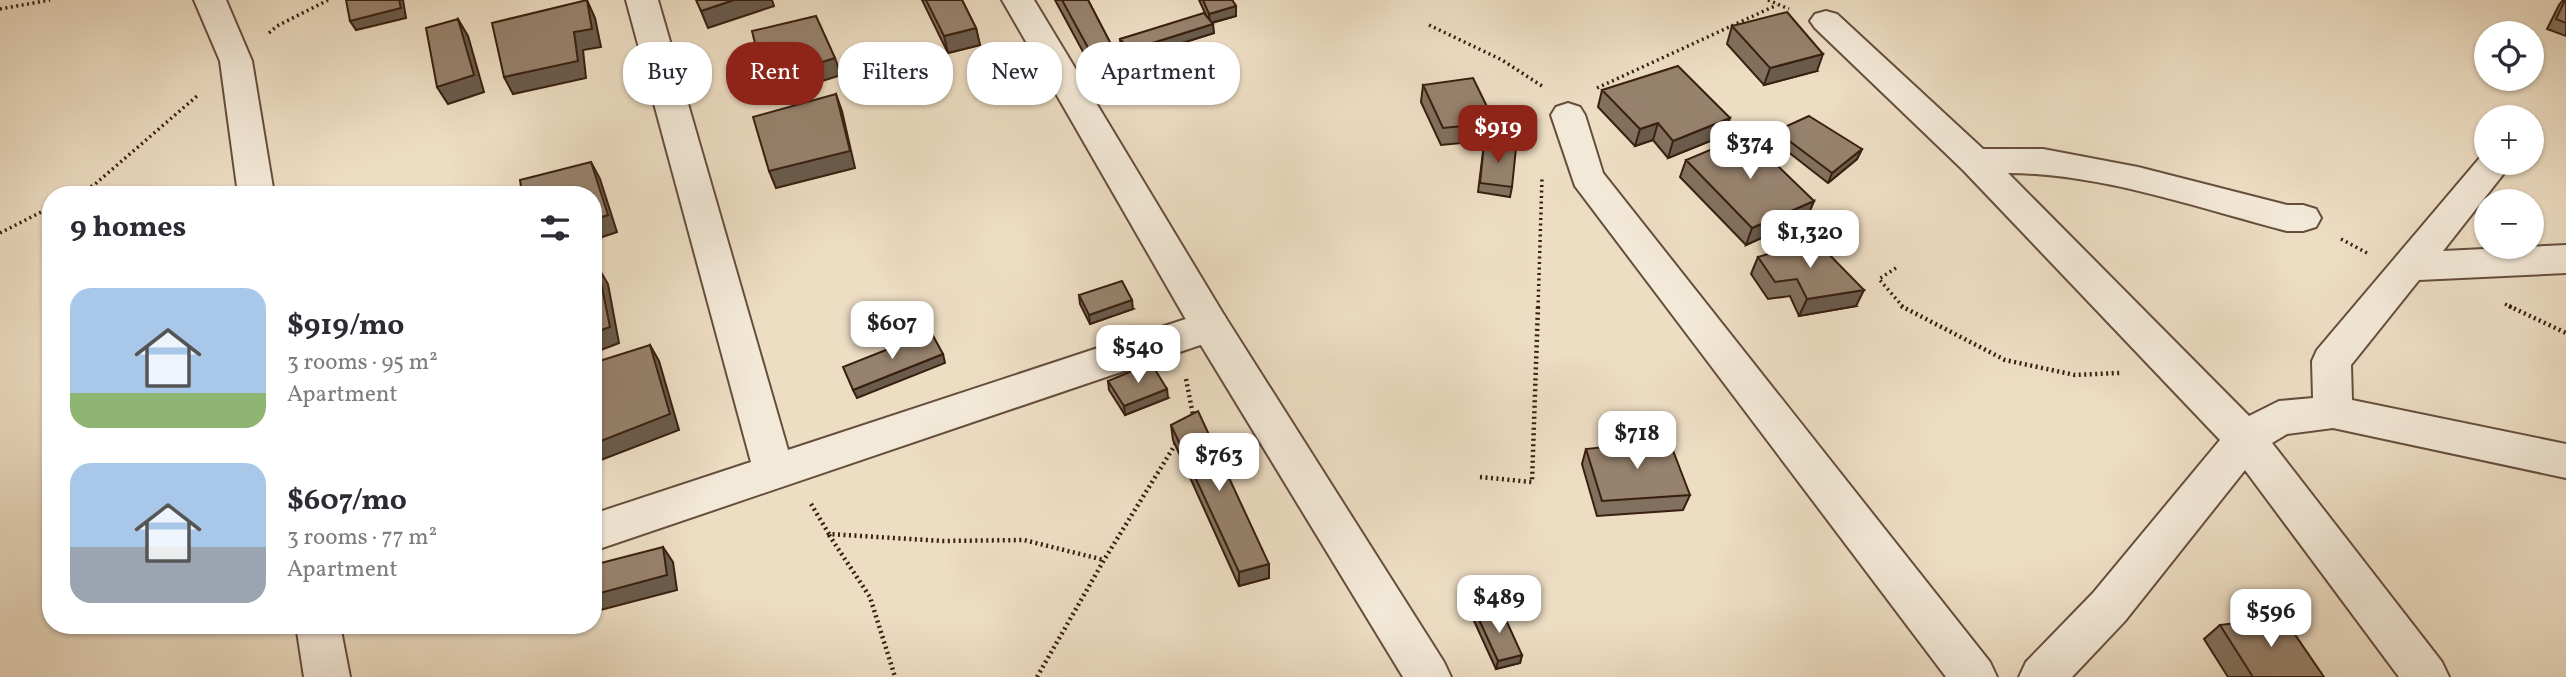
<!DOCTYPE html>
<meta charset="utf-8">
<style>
:root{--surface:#fff;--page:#f7f7f7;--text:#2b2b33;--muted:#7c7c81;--accent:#8f2418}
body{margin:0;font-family:Vollkorn,serif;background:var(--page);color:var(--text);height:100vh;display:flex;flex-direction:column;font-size:26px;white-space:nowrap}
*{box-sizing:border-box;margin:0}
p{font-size:23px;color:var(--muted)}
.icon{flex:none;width:38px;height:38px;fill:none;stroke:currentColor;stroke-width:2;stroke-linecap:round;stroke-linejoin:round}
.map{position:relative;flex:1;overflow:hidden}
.panel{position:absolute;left:42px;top:186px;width:560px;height:448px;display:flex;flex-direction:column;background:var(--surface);border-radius:28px;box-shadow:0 2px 5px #0004}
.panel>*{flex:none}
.guide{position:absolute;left:623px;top:42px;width:665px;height:63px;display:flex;gap:14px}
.fabs{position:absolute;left:2474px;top:21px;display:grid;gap:14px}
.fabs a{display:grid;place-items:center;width:70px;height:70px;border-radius:50%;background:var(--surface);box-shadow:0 2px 5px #0004;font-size:35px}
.price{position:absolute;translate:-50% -60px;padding:0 16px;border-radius:14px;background:#fff;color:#222;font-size:23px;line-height:46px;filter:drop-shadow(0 2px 4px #0008)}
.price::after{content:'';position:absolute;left:50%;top:42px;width:21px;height:16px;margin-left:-10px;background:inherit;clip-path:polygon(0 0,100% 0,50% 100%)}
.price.active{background:var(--accent);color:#fff}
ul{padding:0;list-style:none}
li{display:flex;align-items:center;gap:21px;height:175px;padding:0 28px}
li span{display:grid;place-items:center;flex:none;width:196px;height:140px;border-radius:21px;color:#555}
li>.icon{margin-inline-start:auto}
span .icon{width:84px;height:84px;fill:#fffc;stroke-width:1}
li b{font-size:30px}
h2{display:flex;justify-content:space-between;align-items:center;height:84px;padding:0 28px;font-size:30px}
.pill{padding:0 24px;border-radius:28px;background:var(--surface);box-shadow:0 2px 5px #0004;font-size:24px;line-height:63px}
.pill.active{background:var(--accent);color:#fff}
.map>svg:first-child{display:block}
</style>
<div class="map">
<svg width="2566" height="677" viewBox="0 0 2566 677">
<rect width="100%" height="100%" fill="#edddc3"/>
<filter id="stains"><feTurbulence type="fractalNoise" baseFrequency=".00286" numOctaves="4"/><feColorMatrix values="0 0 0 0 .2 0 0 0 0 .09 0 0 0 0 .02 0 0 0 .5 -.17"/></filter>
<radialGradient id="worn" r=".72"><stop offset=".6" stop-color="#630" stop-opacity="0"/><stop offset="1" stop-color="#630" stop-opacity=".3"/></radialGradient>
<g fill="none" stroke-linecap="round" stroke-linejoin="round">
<g stroke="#664e3d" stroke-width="4">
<path id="minor" d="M194 0H226L252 61 274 194H238L220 61Z
M626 0H658L788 450 1210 311 1224 315 1229 326 1224 337 593 551V514L751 462Z
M1826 11 1837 14 1983 149H2043L2138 167 2287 205H2303L2316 209 2321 218 2316 227 2303 231H2287C2198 208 2100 173 2008 173L2249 416 2279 401 2313 398 2312 361 2317 350 2483 154 2487 153V163H2512L2443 251 2566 245V273L2419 280 2351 365 2352 400 2566 444V478L2333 428 2287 434 2272 443 2442 662 2449 677H2399L2245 470 2125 621 2072 677H2019L2026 662 2093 593 2220 440 1963 170 1815 28 1810 21 1815 14Z
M1568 103 1580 107 1585 115 1603 173 1990 662 1997 677H1946L1575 186 1551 115 1556 107Z
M296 625H340L350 677H304Z"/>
</g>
<g stroke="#664e3d" stroke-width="4">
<path id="tertiary" d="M1002 0H1034L1224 315 1444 662 1451 677H1403L1196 337Z"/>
</g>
<path stroke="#391f10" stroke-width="3.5" stroke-dasharray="2 3.5" stroke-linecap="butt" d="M1768 0 1789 9
M0 9 50 0
M1429 25 1502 60 1542 86
M269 33 277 26 328 0
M1597 88 1777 5
M76 194 94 185 197 96
M0 233 51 207
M2341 239 2367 253
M1896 268 1879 279 1904 308
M2505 304 2513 308
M1538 308 1542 178"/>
<path stroke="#391f10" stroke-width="4.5" stroke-dasharray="2 3.5" stroke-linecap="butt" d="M1901 306 2005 360 2075 375 2120 373
M2509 306 2566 333
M1186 379 1193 415 1191 418
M1480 477 1532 482 1538 306
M811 504 829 534 943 541 1024 540 1104 560
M829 535 870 597 895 677
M1037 677 1104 560 1178 440"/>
<use href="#minor" fill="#f3e9d8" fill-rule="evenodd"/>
<use href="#tertiary" fill="#f3e9d8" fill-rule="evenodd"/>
</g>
<path fill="#82705e" stroke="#391f10" stroke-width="2" d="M922 0H962L976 28 980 45 948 53Z
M1055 0H1088L1114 50 1116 67 1094 72Z
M1199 0H1232L1236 6V16L1212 23 1214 33 1131 59 1121 49 1120 39 1206 15Z
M2563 0H2566V36L2547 29 2559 5Z
M1732 26 1817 71 1764 85 1727 44Z
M1423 85 1495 123 1492 140 1441 145 1421 102Z
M1602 90 1725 135 1668 158 1653 140 1635 146 1598 107Z
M1776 131 1862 149 1857 159 1828 183 1773 140Z
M1484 144 1512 187 1510 197 1478 192Z
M1686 160 1814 201 1807 217 1746 245 1680 177Z
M1758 257 1856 306 1799 316 1790 296 1768 299 1751 274Z
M1079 295 1133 309 1090 324 1080 304Z
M1108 381 1168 398 1125 415 1109 390Z
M1171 425 1269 578 1239 586 1173 440Z
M1586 449 1690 495 1683 510 1597 516 1582 464Z
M1476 613 1522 655 1520 663 1496 669 1474 621Z
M2220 625 2324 677H2228L2204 639Z"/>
<path fill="#6a5b4c" stroke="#391f10" stroke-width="2" d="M399 0H403L406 18 356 30 350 21Z
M587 0 595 18 601 47 583 50 586 78 513 94 504 77 574 32Z
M734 0H772L774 6 708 28 701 11Z
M1236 6V16L1210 23 1209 14Z
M458 19 468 36 484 92 448 104 437 87Z
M1213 24 1214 33 1131 59 1130 50Z
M976 28 980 45 948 53 944 36Z
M1114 50 1116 67 1094 72 1092 55Z
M1823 54 1817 71 1764 85 1770 68Z
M835 58 841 75 771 97 764 80Z
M836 94 842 111 855 168 776 188 769 171Z
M1730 118 1725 135 1668 158 1673 141Z
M1658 123 1653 140 1635 146 1640 129Z
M1862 149 1857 159 1828 183 1832 173Z
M591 162 600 179 617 232 593 240Z
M1814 201 1807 217 1746 245 1752 228Z
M598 267 608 284 619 343 593 353V333Z
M1864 290 1856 306 1799 316 1807 299Z
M1132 300 1133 309 1090 324 1089 315Z
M650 345 659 361 679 430 593 463V444Z
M943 354 945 363 857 398 853 390Z
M1167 389 1168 398 1125 415 1124 406Z
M663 547 673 562 677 590 593 612V595Z
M1269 564V578L1239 586V572Z
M1522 655 1520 663 1496 669 1498 661Z"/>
<path fill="#97826d" stroke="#391f10" stroke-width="2" d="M346 0H399L401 8 350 21Z
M587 0 592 29 574 32 578 61 504 77 492 23Z
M696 0H734L701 11Z
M926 0H962L976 28 944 36Z
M1062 0H1088L1114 50 1092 55Z
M1203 0H1232L1236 6 1209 14Z
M2565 0H2566V23L2556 19Z
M1787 12 1823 54 1770 68 1732 26Z
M1204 13 1213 24 1130 50 1120 39Z
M816 16 835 58 764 80 752 31Z
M458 19 474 75 437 87 426 28Z
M1678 66 1730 118 1673 141 1658 123 1640 129 1602 90Z
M1473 78 1495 123 1443 128 1423 85Z
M836 94 850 151 769 171 753 117Z
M1809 116 1862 149 1832 173 1776 131Z
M1746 135 1814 201 1752 228 1686 160Z
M1484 144 1516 148 1512 187 1480 183Z
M591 162 608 215 593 220V194H522L520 180Z
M1815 240 1864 290 1807 299 1797 279 1775 282 1758 257Z
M598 267 610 327 593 333V269Z
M1122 281 1132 300 1089 315 1079 295Z
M931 332 943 354 853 390 843 367Z
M650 345 670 414 593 444V363Z
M1151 363 1167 389 1124 406 1108 381Z
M1198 411 1269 564 1239 572 1171 425Z
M1669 440 1690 495 1602 501 1586 449Z
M663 547 667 575 593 595V565Z
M1501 609 1522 655 1498 661 1476 613Z
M2283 617 2324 677H2253L2220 625Z"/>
<rect width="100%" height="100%" filter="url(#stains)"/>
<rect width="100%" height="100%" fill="url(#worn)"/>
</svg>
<div class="fabs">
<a><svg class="icon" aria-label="locate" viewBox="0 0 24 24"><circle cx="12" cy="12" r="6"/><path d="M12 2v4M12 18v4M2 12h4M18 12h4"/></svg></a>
<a>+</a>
<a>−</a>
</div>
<b class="price active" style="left:1498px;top:165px">$919</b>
<b class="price" style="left:1750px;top:181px">$374</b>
<b class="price" style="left:1810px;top:270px">$1,320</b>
<b class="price" style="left:892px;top:361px">$607</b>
<b class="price" style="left:1138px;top:385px">$540</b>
<b class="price" style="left:1637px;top:471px">$718</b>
<b class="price" style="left:1219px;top:493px">$763</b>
<b class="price" style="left:1499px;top:635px">$489</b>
<b class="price" style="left:2271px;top:649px">$596</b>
<div class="guide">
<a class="pill">Buy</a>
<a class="pill active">Rent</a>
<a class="pill">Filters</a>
<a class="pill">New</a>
<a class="pill">Apartment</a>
</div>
<section class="panel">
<h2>9 homes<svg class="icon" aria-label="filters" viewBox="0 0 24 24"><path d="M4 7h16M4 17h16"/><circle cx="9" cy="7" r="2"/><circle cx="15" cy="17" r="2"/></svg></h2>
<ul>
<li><span style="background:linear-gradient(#a9c7e8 75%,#8fb573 0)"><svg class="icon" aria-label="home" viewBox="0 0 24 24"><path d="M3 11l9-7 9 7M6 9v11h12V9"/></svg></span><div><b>$919/mo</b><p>3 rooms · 95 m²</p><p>Apartment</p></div></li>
<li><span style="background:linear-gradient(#a9c7e8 60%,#9aa5b1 0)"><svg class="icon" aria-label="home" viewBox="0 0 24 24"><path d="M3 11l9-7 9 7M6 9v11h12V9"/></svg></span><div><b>$607/mo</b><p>3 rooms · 77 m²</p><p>Apartment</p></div></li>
</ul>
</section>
</div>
